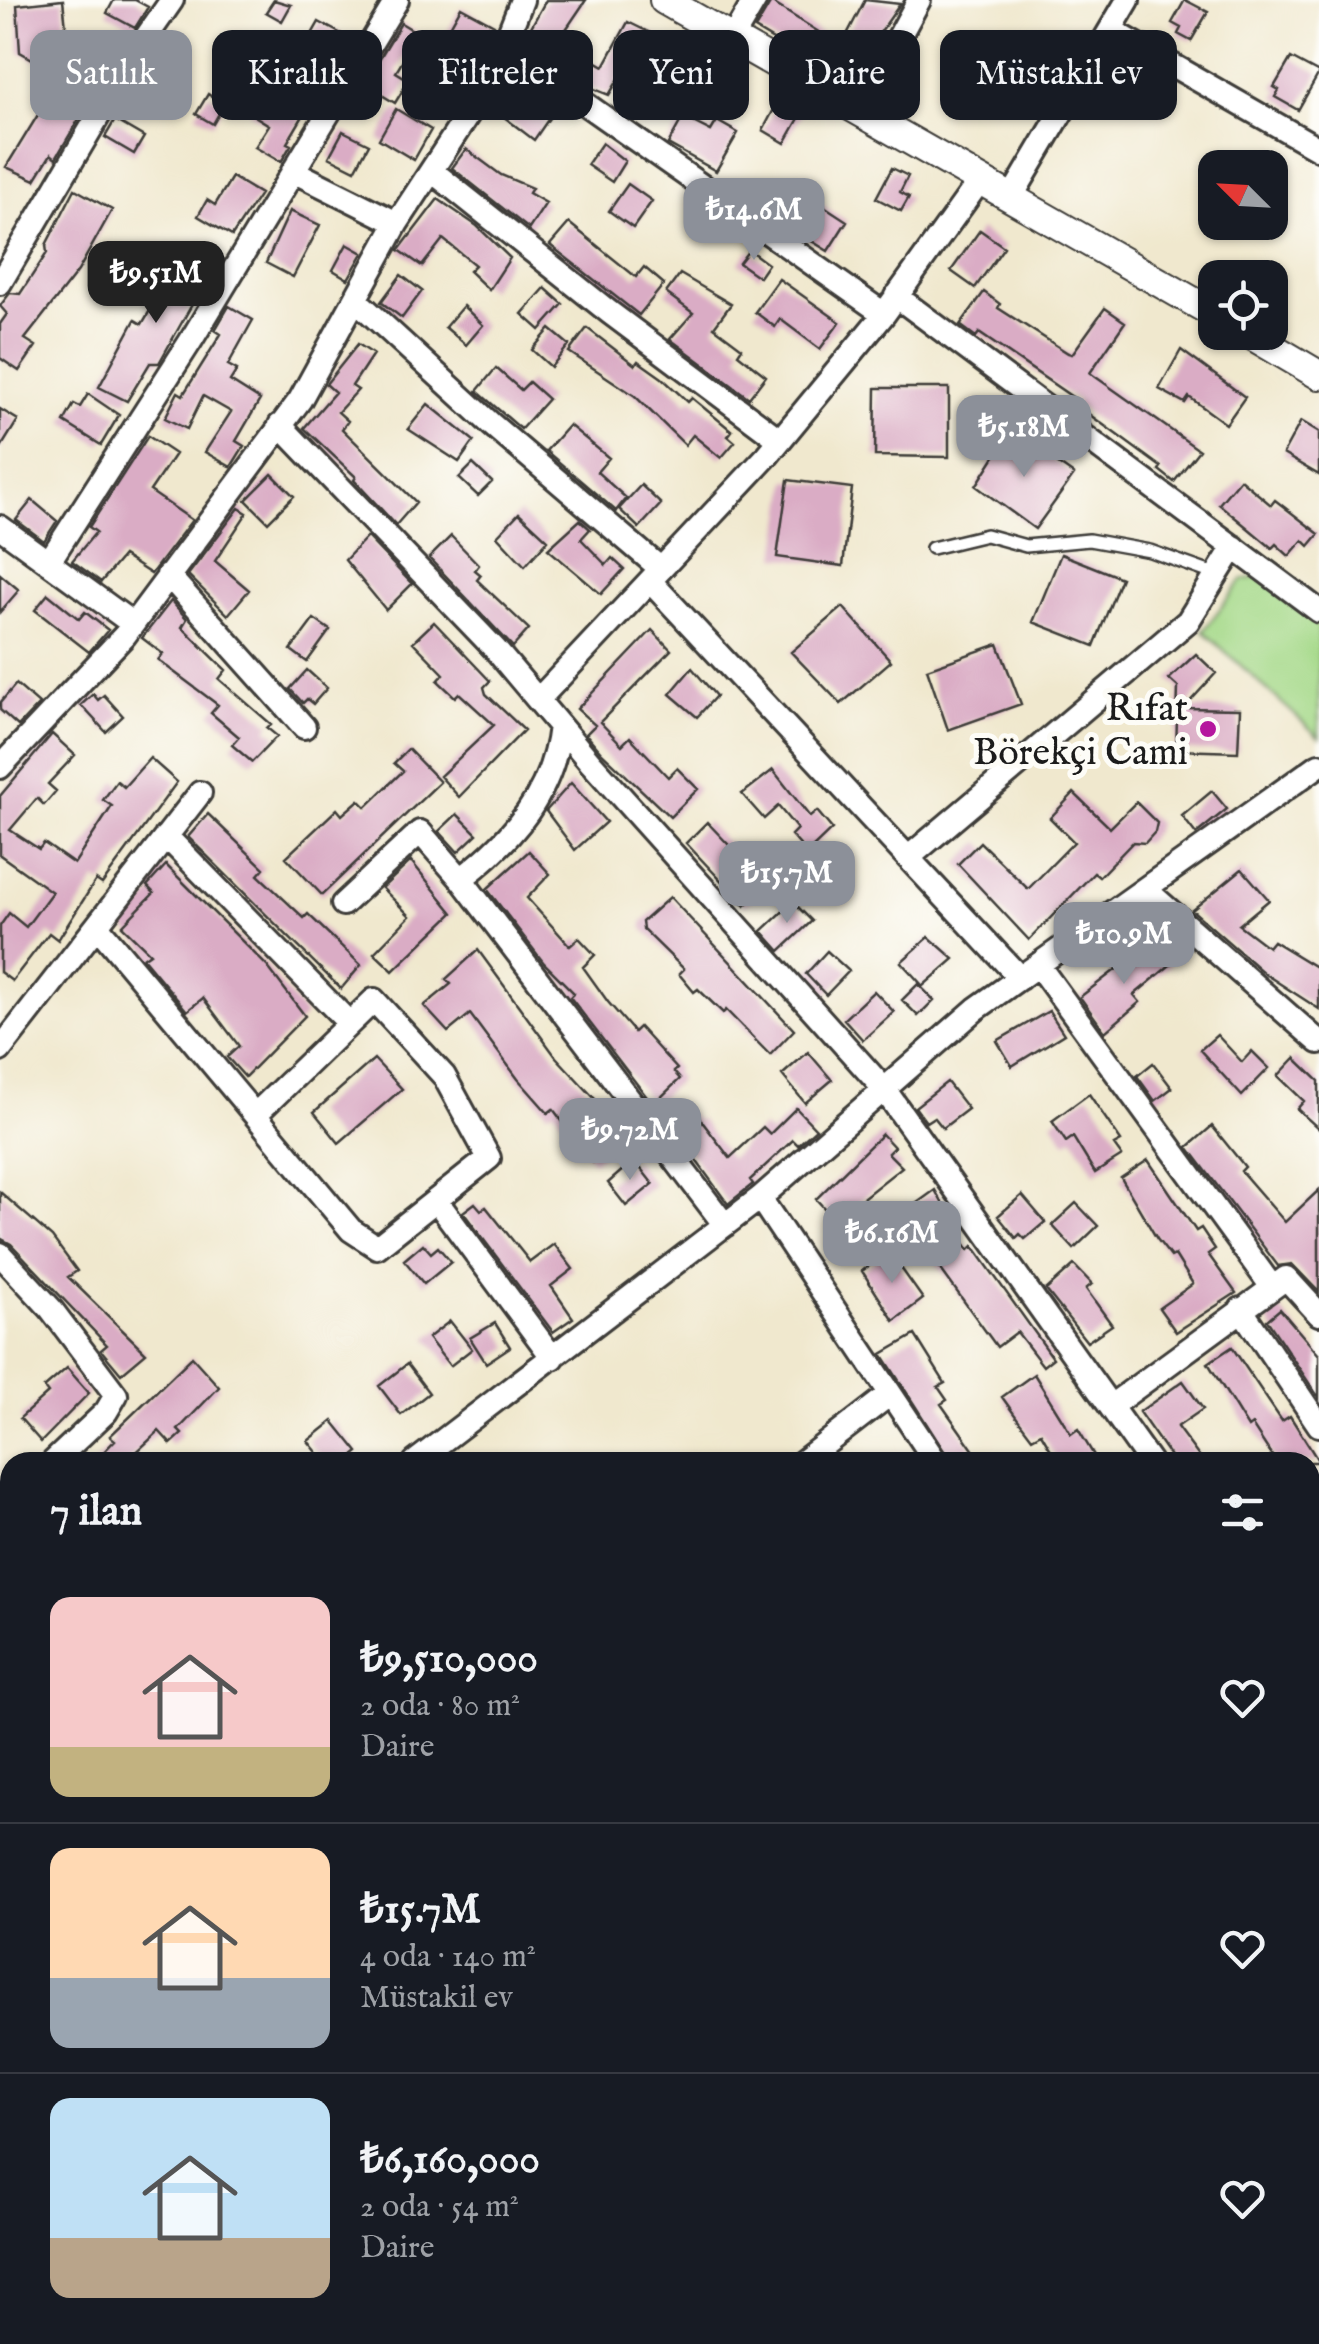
<!DOCTYPE html>
<html lang="tr">
<meta charset="utf-8">
<style>
:root{--surface:#171b24;--page:#242831;--text:#f1f3f6;--muted:#9ea1a6;--line:#363941;--accent:#8c9099}
body{margin:0;font-family:"IM FELL English",serif;background:var(--page);color:var(--text);height:100vh;display:flex;flex-direction:column;font-size:38px;white-space:nowrap}
*{box-sizing:border-box;margin:0}
p{font-size:32px;color:var(--muted)}
.icon{flex:none;width:55px;height:55px;fill:none;stroke:currentColor;stroke-width:2;stroke-linecap:round;stroke-linejoin:round}
.map{position:relative;flex:1;overflow:hidden}
.sheet{position:absolute;left:0px;top:1452px;width:1320px;height:892px;display:flex;flex-direction:column;background:var(--surface);border-radius:30px 30px 0 0;box-shadow:0 2px 8px #0004}
.sheet>*{flex:none}
.top-card{position:absolute;left:30px;top:30px;width:1260px;height:90px;display:flex;gap:20px}
.needle{width:65px;rotate:294deg}
.controls{position:absolute;left:1198px;top:150px;display:grid;gap:20px}
.controls a{display:grid;place-items:center;width:90px;height:90px;border-radius:20px;background:var(--surface);box-shadow:0 2px 8px #0004;font-size:50px}
.price{position:absolute;translate:-50% -85px;padding:0 22px;border-radius:20px;background:var(--accent);color:#fff;font-size:32px;line-height:65px;filter:drop-shadow(0 2px 5px #0008)}
.price::after{content:'';position:absolute;left:50%;top:60px;width:30px;height:22px;margin-left:-15px;background:inherit;clip-path:polygon(0 0,100% 0,50% 100%)}
.price.on{background:#222;color:#fff}
ul{padding:0;list-style:none}
li{display:flex;align-items:center;gap:30px;height:250px;padding:0 50px}
li+li{border-top:2px solid var(--line)}
li span{display:grid;place-items:center;flex:none;width:280px;height:200px;border-radius:20px;color:#555}
li>.icon{margin-inline-start:auto}
span .icon{width:120px;height:120px;fill:#fffc;stroke-width:1}
li b{font-size:42px}
h2{display:flex;justify-content:space-between;align-items:center;height:120px;padding:0 50px;font-size:42px}
.tag{padding:0 35px;border-radius:20px;background:var(--surface);box-shadow:0 2px 8px #0004;font-size:35px;line-height:90px}
.tag.on{background:var(--accent);color:#fff}
.map>svg:first-child{display:block}
</style>
<div class="map">
<svg width="1319" height="2344" viewBox="0 0 1319 2344">
<rect width="100%" height="100%" fill="#fdfcf7"/>
<filter id="ink" filterUnits="userSpaceOnUse"><feTurbulence type="fractalNoise" baseFrequency=".01" numOctaves="2"/><feDisplacementMap in="SourceGraphic" scale="20" xChannelSelector="R" yChannelSelector="G"/><feConvolveMatrix kernelMatrix="1 2 1 2 8 2 1 2 1" color-interpolation-filters="sRGB"/></filter>
<filter id="wash" filterUnits="userSpaceOnUse"><feTurbulence type="fractalNoise" baseFrequency=".0048" numOctaves="4" result="noise"/><feDisplacementMap in="SourceGraphic" scale="40" xChannelSelector="R" yChannelSelector="G"/><feGaussianBlur stdDeviation="2.25" result="paint"/><feColorMatrix in="noise" values="0 0 0 0 0 0 0 0 0 0 0 0 0 0 0 0 0 1.4 0 .05"/><feComposite in="paint" operator="in"/></filter>
<g filter="url(#wash)">
<rect width="100%" height="100%" fill="#f0e8ce"/>
<path fill="#a5d989" stroke="#607a52" stroke-width="2.5" d="M1261 576 1319 620V737L1203 631 1242 580Z"/>
<g id="blocks">
<path fill="#daacc5" d="M63 0 67 36 48 38 36 61 20 52 17 5Z
M114 0H135L148 7 135 28 107 13Z
M274 0 291 5 282 21 266 12Z
M546 0H586L550 53 525 38Z
M865 0 900 4 845 83 755 29 771 2 841 46Z
M1185 0 1208 12 1191 41 1178 34 1181 28 1172 23Z
M461 7 494 25 480 50 447 32Z
M319 22 349 38 287 143 291 145 281 162 255 147 269 125 250 113 270 81 239 60 254 38 294 66Z
M628 22 730 72 715 100 677 79 667 96 623 72 609 95 584 85 597 62 604 66Z
M401 23 419 34 396 72 409 80 395 103 364 84Z
M968 44 1012 63 998 95 951 80Z
M1291 58 1319 73 1298 110 1275 97 1279 90 1274 87Z
M58 82 85 100 78 112 82 114 56 158 51 154 35 180 6 167Z
M505 83 554 111 534 140 491 107Z
M208 94 224 105 213 124 196 114Z
M779 100 802 113 785 143 763 130Z
M396 109 431 130 414 160 379 139Z
M683 117 711 131 717 121 738 133 716 171 668 144Z
M115 120 144 137 134 154 105 137Z
M343 131 369 144 355 170 329 157Z
M602 143 625 161 612 182 587 165Z
M466 149 501 175 532 188 529 193 546 203 529 229 452 168Z
M892 168 908 176 900 192 909 197 901 211 876 198Z
M232 177 260 194 232 236 198 216 207 200 215 205Z
M628 184 652 201 633 228 609 211Z
M75 189 112 210 78 271 25 339 36 346 19 371 0 358V324L7 314 0 306 10 293 20 294 47 253 46 245Z
M438 199 477 226 510 258 489 290 469 271 475 265 443 239 422 266 399 250Z
M821 204 847 221 828 251 802 235Z
M290 211 320 225 293 277 266 263Z
M569 223 636 277 644 267 664 284 639 315 550 245Z
M980 230 1004 247 975 288 951 271Z
M347 244 363 253 348 279 333 270Z
M180 249 212 269 159 363H150L127 401 99 387 135 320 142 324 170 277 165 274Z
M749 250 768 264 759 277 739 263Z
M680 274 731 304 714 327 742 348 738 354 766 376 749 398 670 339 693 313 666 293Z
M401 275 422 291 402 318 381 302Z
M779 279 840 322 820 349 780 319 775 327 755 312Z
M545 288 563 304 540 330 522 314Z
M984 292 1000 304 998 308 1068 353 1072 354 1105 308 1125 322 1090 373 1199 450 1174 482 1159 470 1161 467 1075 404 1078 401 979 333 976 337 960 325Z
M229 306 253 320 228 365 237 370 230 381 260 400 236 441 244 446 231 467 205 452 231 412 203 396 187 429 165 418 178 392 183 395 221 334 215 330Z
M463 306 483 325 466 345 445 327Z
M587 328 635 365 638 361 662 378 688 402 692 398 732 431 728 436 735 442 721 458 693 435 685 445 635 396 569 352Z
M550 329 569 345 551 367 532 350Z
M358 344 373 354 352 386 358 390 338 412 348 421 342 429 416 502 396 525 354 480 356 477 304 428 335 392 326 384Z
M1181 350 1245 397 1226 424 1189 397 1185 403 1159 389Z
M496 368 521 390 529 382 548 399 521 429 477 391Z
M876 388H949V457L875 456Z
M88 394 119 415 101 445 64 422 74 404 80 407Z
M428 404 474 441 459 462 408 429Z
M0 409 18 420 0 449Z
M1301 421 1319 432V475L1283 454Z
M569 425 609 458 597 472 626 498 616 511 546 451Z
M1011 431 1074 475 1035 529 976 486Z
M148 436 175 454 150 491 192 520 151 574 123 556 101 582 72 561 96 532 89 527Z
M473 464 492 482 478 496 459 478Z
M272 474 294 496 268 522 246 500Z
M1240 479 1271 505 1275 500 1319 534 1309 546 1303 540 1289 556 1276 544 1272 548 1219 504Z
M788 480 852 488 843 566 777 557Z
M641 485 661 504 639 528 619 509Z
M32 500 57 521 44 541 16 520Z
M239 508 247 513 215 561 249 590 228 615 188 575Z
M519 513 548 540 525 566 497 536Z
M580 520 590 529 581 539 606 565 612 558 624 569 601 594 548 549Z
M451 536 479 565 475 570 481 575 477 580 529 629 513 647 429 558Z
M367 537 412 584 386 610 345 560Z
M1061 554 1121 578 1094 646 1033 622Z
M0 574 19 590 0 612Z
M48 594 79 619 85 612 108 630 89 652 35 610Z
M171 601 187 619 182 627 226 670 219 679 271 724 267 728 277 736 252 762 232 745 239 737 211 713 218 705 158 660 163 654 142 638Z
M843 607 891 661 841 704 791 652Z
M314 619 330 630 307 662 291 650Z
M434 622 490 681 484 687 486 694 524 730 459 797 440 776 494 725 459 693 455 697 438 681 444 674 413 642Z
M652 630 671 650 600 722 622 745 630 737 668 777 677 768 698 789 670 817 602 753 586 734 595 725 577 709Z
M998 644 1021 704 948 730 927 669Z
M1196 654 1216 673 1184 708 1240 709 1238 752 1176 750 1178 687 1169 679Z
M692 668 716 696 697 717 670 694Z
M307 670 327 688 313 704 307 699 303 703 290 689Z
M16 684 39 704 18 726 0 710V703Z
M93 694 98 700 104 695 123 716 106 732 81 705Z
M52 734 75 755 48 784 56 791 44 805 37 798 10 830 39 849 44 843 74 864 112 806 103 800 117 781 124 787 150 758 177 782 102 884 96 880 58 940 49 933 12 981 0 972V926L9 913 26 927 52 892 0 855V796Z
M408 749 440 782 322 895 286 857 337 809 342 815 359 800 366 807 403 771 394 763Z
M773 770 810 817 817 811 832 829 807 853 791 835 797 829 778 806 764 819 742 794Z
M571 783 606 822 575 850 546 811Z
M1212 791 1227 809 1196 834 1182 816Z
M1074 793 1110 828 1136 802 1157 823 1155 832 1145 843 1133 842 1099 877 1094 873 1029 940 958 864 980 842 1028 889 1074 842 1050 818Z
M208 814 264 868 258 875 304 918 308 914 361 965 341 989 188 837Z
M457 814 477 834 458 852 439 831Z
M707 822 767 885 745 906 686 843Z
M529 851 550 874 527 898 570 946 579 938 595 955 583 967 608 1002 634 1032 639 1027 677 1069 674 1072 680 1079 653 1105 570 997 574 993 544 963 487 889Z
M411 861 453 913 393 971 374 953 410 916 382 888Z
M166 865 267 966 305 1016 245 1077 227 1057 239 1046 203 998 187 1011 143 958 150 953 122 926 154 893 147 886Z
M1242 869 1269 900 1239 925 1268 947 1273 941 1319 969V1009L1265 974 1192 910Z
M670 897 794 1030 770 1055 726 1010 723 1013 698 989 694 992 679 974 684 969 643 929 642 922Z
M793 902 812 921 780 951 762 931Z
M929 937 954 959 923 986 901 962Z
M1152 942 1170 965 1134 995 1140 1002 1105 1032 1080 997Z
M478 950 556 1057 610 1115 605 1119 619 1137 593 1162 553 1109 548 1113 518 1079 470 1014 448 1032 424 1006 451 984 446 979Z
M827 951 849 971 826 995 806 974Z
M918 984 934 1000 918 1016 902 1000Z
M874 991 894 1012 863 1040 844 1019Z
M1049 1011 1064 1034 1012 1066 997 1041Z
M1217 1035 1242 1062 1252 1051 1269 1068 1242 1096 1200 1050Z
M808 1052 832 1080 805 1103 782 1075Z
M1295 1058 1319 1081V1129L1297 1109 1304 1101 1278 1076Z
M374 1059 402 1089 339 1143 314 1112Z
M1153 1063 1172 1088 1155 1101 1137 1076Z
M947 1082 968 1109 943 1128 934 1117 926 1122 915 1107Z
M1089 1094 1121 1141 1114 1145 1122 1156 1095 1173 1073 1137 1066 1142 1052 1121Z
M796 1108 816 1129 798 1145 793 1140 750 1180 753 1184 728 1204 671 1126 688 1112 697 1121 700 1119 730 1158 763 1127 770 1134Z
M1212 1126 1245 1167 1241 1171 1285 1222 1319 1190V1292L1292 1264 1278 1266 1188 1147Z
M882 1134 894 1147 888 1153 902 1167 835 1220 816 1199Z
M634 1160 653 1184 626 1206 608 1183Z
M1148 1160 1196 1231 1201 1228 1215 1249 1208 1254 1236 1293 1176 1332 1159 1308 1193 1284 1175 1255 1171 1257 1157 1239 1121 1178Z
M935 1190 944 1206 939 1209 969 1250 973 1246 1053 1358 1043 1366 1017 1332 997 1347 916 1235 904 1245 888 1224Z
M0 1192 52 1237 77 1271 68 1277 146 1353 121 1374 101 1350 107 1345 11 1244 0 1238Z
M1022 1195 1045 1222 1025 1239 1020 1234 1016 1238 998 1216Z
M475 1203 481 1210 486 1207 530 1262 554 1244 573 1269 551 1286 573 1318 553 1332 463 1212Z
M1076 1203 1098 1226 1074 1249 1052 1225Z
M423 1244 431 1253 438 1247 451 1262 424 1284 404 1260Z
M889 1251 923 1299 894 1321 862 1271Z
M1074 1265 1092 1284 1086 1289 1112 1325 1087 1342 1046 1290Z
M1280 1309 1319 1355V1398L1267 1320Z
M450 1321 472 1349 450 1366 428 1338Z
M495 1323 510 1347 486 1363 470 1338Z
M915 1335 945 1383 938 1387 947 1400 941 1404 974 1451 957 1462H951L882 1354Z
M1232 1347 1282 1421 1290 1416 1319 1462H1276L1252 1425 1248 1428 1208 1363Z
M192 1357 219 1387 178 1430 182 1434 171 1444 159 1431 126 1462H94L115 1440 110 1436Z
M407 1364 429 1393 401 1415 379 1386Z
M67 1368 89 1393 41 1442 20 1418 48 1393 44 1388Z
M1034 1374 1071 1434 1078 1429 1098 1462H1058L1041 1433 1032 1438 1017 1418 1002 1397Z
M1183 1381 1203 1409 1177 1427 1203 1462H1174L1139 1412Z
M333 1421 358 1452 346 1462H325L308 1441Z"/>
</g>
</g>
<g filter="url(#ink)">
<use href="#blocks" fill-opacity="0" stroke="#3c3b37" stroke-width="2.5"/>
<g fill="none" stroke-linecap="round" stroke-linejoin="round">
<g stroke="#3c3b37" stroke-width="16">
<path id="service" d="M932 548 986 535 1026 546 1089 540 1150 551 1217 575"/>
</g>
<g stroke="#3c3b37" stroke-width="28">
<path id="minor" d="M1111 30 1319 149
M732 39 755 0
M504 47 884 314
M859 111 919 0
M293 171 397 223
M432 171 609 312 780 440
M1012 196 1128 0
M0 283 136 52 172 0
M896 296 1319 611
M356 300 491 424 661 569
M280 425 495 649 591 763 884 1089 1150 1462
M0 527 133 624
M50 560 190 342 397 0
M168 575 304 727
M650 581 1020 978
M538 700 767 456 884 314 981 179
M560 726C553 793 513 839 461 879L725 1225
M0 767 125 635 300 400 397 223 490 81 522 0
M166 836 349 1023
M908 858 1188 621 1234 547
M1145 889 1319 1042
M343 904 420 832 461 879
M97 926 351 1230 377 1247 489 1158 444 1076 374 1000 255 1115
M1038 965 1272 1287
M0 1050 200 793
M760 1198 936 1462
M436 1200 553 1358
M0 1254 51 1309 116 1395 106 1412 53 1462
M1241 1309 1319 1425
M1111 1406 1286 1278 1319 1314
M415 1462 760 1198 976 1009 1319 765
M802 1462 890 1394
M0 1512 10 1503
M0 1612 10 1620
M1310 1689 1319 1702
M0 1767 10 1760
M1310 1798 1319 1794
M0 2066 10 2059
M357 2335 360 2344
M828 2335 830 2344
M921 2335 927 2344"/>
</g>
<g stroke="#3c3b37" stroke-width="32">
<path id="tertiary" d="M664 0 1215 314
M1246 332 1319 375"/>
</g>
<g stroke="#3c3b37" stroke-width="38">
<path id="secondary" d="M0 2224H10
M1310 2257H1319
M0 2276H10
M1310 2304 1319 2305"/>
</g>
<use href="#service" stroke="#fff" stroke-width="11"/>
<use href="#minor" stroke="#fff" stroke-width="22"/>
<use href="#tertiary" stroke="#fff" stroke-width="28"/>
<use href="#secondary" stroke="#fff" stroke-width="32"/>
</g>
</g>
<circle fill="#b5179e" stroke="#fdfcf7" stroke-width="4" cx="1208" cy="729" r="10"/>
<g text-anchor="middle" stroke-width="10" stroke-linejoin="round" paint-order="stroke">
<g font-size="38" fill="#1c1c1c" stroke="#fdfcf7" text-anchor="end">
<text x="1188" y="720">Rıfat<tspan x="1188" dy="44">Börekçi Cami</tspan></text>
</g>
</g>
</svg>
<div class="controls">
<a><svg class="needle" viewBox="-14 -14 28 28"><path d="M0-13l5 13h-10z" fill="#e53935"/><path d="M0 13l5-13h-10z" fill="#9ea1a6"/></svg></a>
<a><svg class="icon" aria-label="locate" viewBox="0 0 24 24"><circle cx="12" cy="12" r="6"/><path d="M12 2v4M12 18v4M2 12h4M18 12h4"/></svg></a>
</div>
<b class="price" style="left:754px;top:263px">₺14.6M</b>
<b class="price on" style="left:156px;top:326px">₺9.51M</b>
<b class="price" style="left:1024px;top:480px">₺5.18M</b>
<b class="price" style="left:787px;top:926px">₺15.7M</b>
<b class="price" style="left:1124px;top:987px">₺10.9M</b>
<b class="price" style="left:630px;top:1183px">₺9.72M</b>
<b class="price" style="left:892px;top:1286px">₺6.16M</b>
<div class="top-card">
<a class="tag on">Satılık</a>
<a class="tag">Kiralık</a>
<a class="tag">Filtreler</a>
<a class="tag">Yeni</a>
<a class="tag">Daire</a>
<a class="tag">Müstakil ev</a>
</div>
<section class="sheet">
<h2>7 ilan<svg class="icon" aria-label="filters" viewBox="0 0 24 24"><path d="M4 7h16M4 17h16"/><circle cx="9" cy="7" r="2"/><circle cx="15" cy="17" r="2"/></svg></h2>
<ul>
<li><span style="background:linear-gradient(#f6c9c9 75%,#c2b280 0)"><svg class="icon" aria-label="home" viewBox="0 0 24 24"><path d="M3 11l9-7 9 7M6 9v11h12V9"/></svg></span><div><b>₺9,510,000</b><p>2 oda · 80 m²</p><p>Daire</p></div><svg class="icon" aria-label="heart" viewBox="0 0 24 24"><path d="M12 20l-8-8c-3-5 5-10 8-4 3-6 11-1 8 4z"/></svg></li>
<li><span style="background:linear-gradient(#ffd9b3 65%,#9aa5b1 0)"><svg class="icon" aria-label="home" viewBox="0 0 24 24"><path d="M3 11l9-7 9 7M6 9v11h12V9"/></svg></span><div><b>₺15.7M</b><p>4 oda · 140 m²</p><p>Müstakil ev</p></div><svg class="icon" aria-label="heart" viewBox="0 0 24 24"><path d="M12 20l-8-8c-3-5 5-10 8-4 3-6 11-1 8 4z"/></svg></li>
<li><span style="background:linear-gradient(#bfe0f5 70%,#b9a48a 0)"><svg class="icon" aria-label="home" viewBox="0 0 24 24"><path d="M3 11l9-7 9 7M6 9v11h12V9"/></svg></span><div><b>₺6,160,000</b><p>2 oda · 54 m²</p><p>Daire</p></div><svg class="icon" aria-label="heart" viewBox="0 0 24 24"><path d="M12 20l-8-8c-3-5 5-10 8-4 3-6 11-1 8 4z"/></svg></li>
</ul>
</section>
</div>
